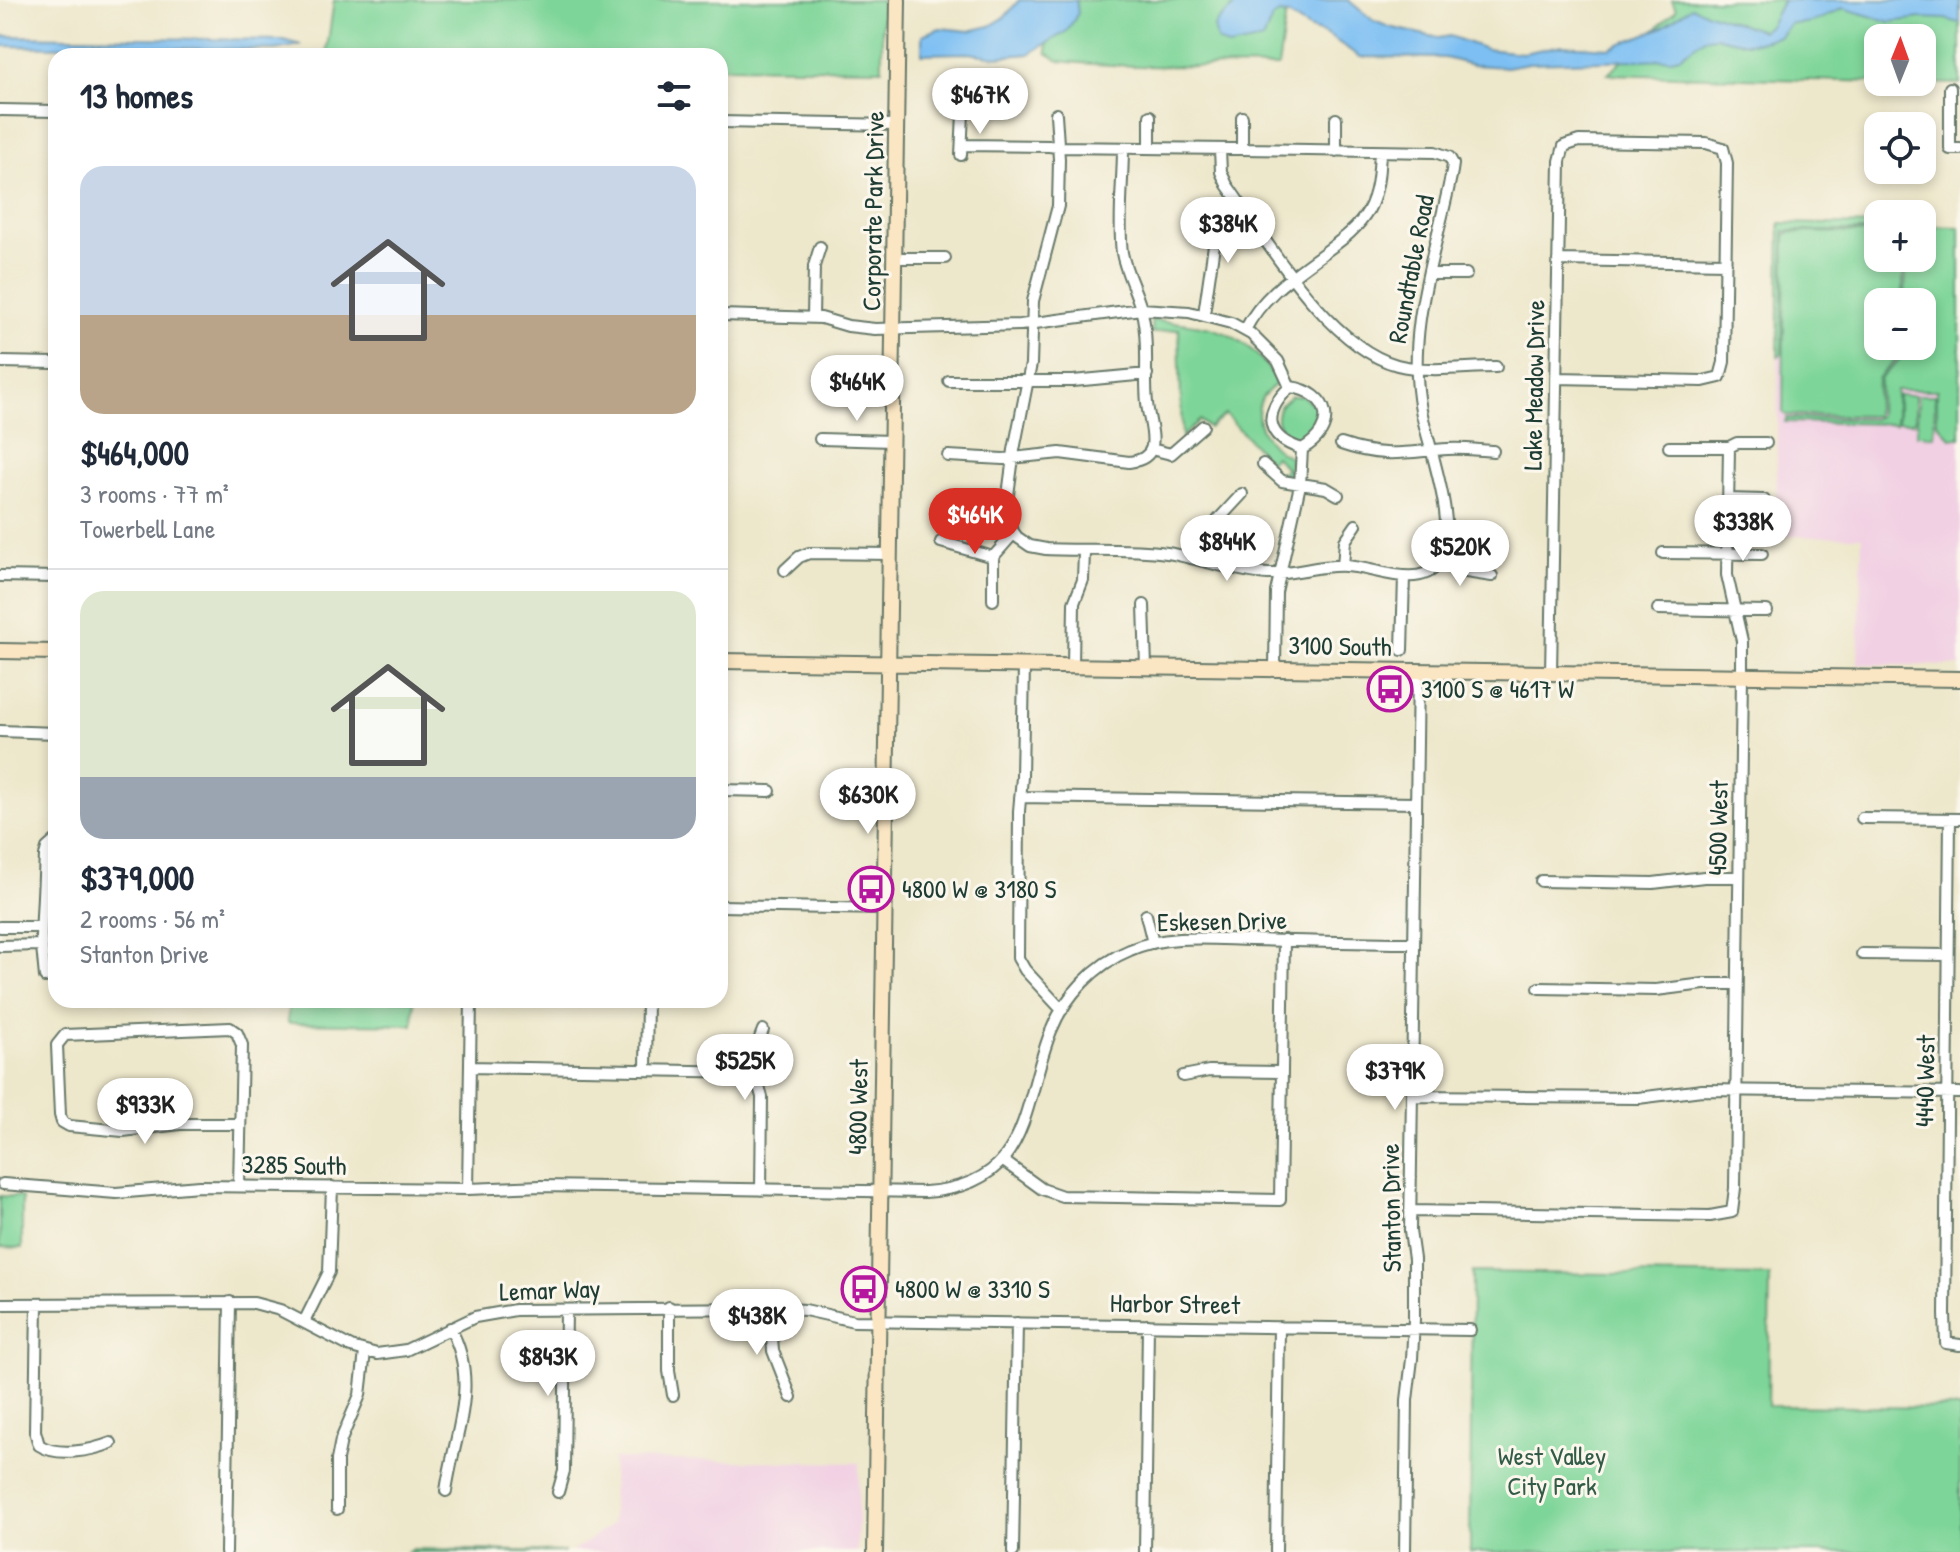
<!DOCTYPE html>
<meta charset="utf-8">
<style>
:root{--surface:#fff;--page:#f2f2f3;--text:#1f2937;--muted:#747a83;--line:#e0e1e3;--accent:#d93025}
body{margin:0;font-family:"Patrick Hand",sans-serif;background:var(--page);color:var(--text);height:100vh;display:flex;flex-direction:column;font-size:30px;white-space:nowrap}
*{box-sizing:border-box;margin:0}
p{font-size:26px;color:var(--muted)}
.icon{flex:none;width:44px;height:44px;fill:none;stroke:currentColor;stroke-width:2;stroke-linecap:round;stroke-linejoin:round}
.map{position:relative;flex:1;overflow:hidden}
.drawer{position:absolute;left:48px;top:48px;width:680px;height:960px;display:flex;flex-direction:column;background:var(--surface);border-radius:24px;box-shadow:0 4px 12px #0003}
.drawer>*{flex:none}
.needle{width:52px;rotate:1deg}
.tools{position:absolute;left:1864px;top:24px;display:grid;gap:16px}
.tools a{display:grid;place-items:center;width:72px;height:72px;border-radius:16px;background:var(--surface);box-shadow:0 4px 12px #0003;font-size:40px}
.price{position:absolute;translate:-50% -68px;padding:0 18px;border-radius:28px;background:#fff;color:#222;font-size:26px;line-height:52px;filter:drop-shadow(0 2px 4px #0008)}
.price::after{content:'';position:absolute;left:50%;top:48px;width:24px;height:18px;margin-left:-12px;background:inherit;clip-path:polygon(0 0,100% 0,50% 100%)}
.price.current{background:var(--accent);color:#fff}
ul{padding:0;list-style:none}
li{display:grid;align-content:center;gap:16px;height:424px;padding:0 32px}
li+li{border-top:2px solid var(--line)}
li span{display:grid;place-items:center;height:248px;border-radius:24px;color:#555}
li>.icon{margin-inline-start:auto}
span .icon{width:144px;height:144px;fill:#fffc;stroke-width:1}
li b{font-size:34px}
h2{display:flex;justify-content:space-between;align-items:center;height:96px;padding:0 32px;font-size:34px}
.map>svg:first-child{display:block}
</style>
<div class="map">
<svg width="1960" height="1552" viewBox="0 0 1960 1552">
<rect width="100%" height="100%" fill="#fbf7ec"/>
<filter id="ink" filterUnits="userSpaceOnUse"><feTurbulence type="fractalNoise" baseFrequency=".0125" numOctaves="2"/><feDisplacementMap in="SourceGraphic" scale="16" xChannelSelector="R" yChannelSelector="G"/><feConvolveMatrix kernelMatrix="1 2 1 2 8 2 1 2 1" color-interpolation-filters="sRGB"/></filter>
<filter id="wash" filterUnits="userSpaceOnUse"><feTurbulence type="fractalNoise" baseFrequency=".006" numOctaves="4" result="noise"/><feDisplacementMap in="SourceGraphic" scale="32" xChannelSelector="R" yChannelSelector="G"/><feGaussianBlur stdDeviation="1.8" result="paint"/><feColorMatrix in="noise" values="0 0 0 0 0 0 0 0 0 0 0 0 0 0 0 0 0 1.4 0 .05"/><feComposite in="paint" operator="in"/></filter>
<g filter="url(#wash)">
<rect width="100%" height="100%" fill="#ede7cb"/>
<path fill="#f1d0e3" fill-rule="evenodd" d="M1780 223 1878 225V258H1922L1960 227V666L1858 664 1862 537 1776 536ZM1878 302H1922V346H1878Z
M613 1459 859 1463 857 1552H572L612 1524Z"/>
<path fill="#7ed599" stroke="#4e8966" stroke-width="2" d="M334 0H882V69L720 67V56H326Z
M1050 0H1288L1278 67C1204 65 1131 69 1059 61L1047 53Z
M1672 0H1960V84L1888 82H1922V38H1878V82L1608 74 1676 10Z
M1780 223 1878 225V231H1784L1782 354 1778 356Z
M1922 226 1960 227V438H1951L1937 423V390H1896V424L1785 422 1787 418 1874 419 1879 416 1880 379 1903 356 1905 346H1922V302H1905L1906 258H1922Z
M1789 232 1878 233V258H1903V302H1878V346H1902V353L1878 378 1876 416 1786 415 1783 413 1785 235Z
M1151 320C1191 324 1225 324 1255 353 1264 362 1273 372 1276 384 1271 389 1265 393 1262 398 1250 422 1269 448 1290 457L1289 476 1280 474 1286 468 1275 456 1270 462 1225 414 1209 428 1200 420 1182 437 1179 329 1152 333Z
M1898 395H1915V422H1898Z
M1918 395H1935L1934 436 1917 435Z
M1291 396H1302L1317 407C1319 419 1316 431 1306 440H1292L1277 422C1276 409 1281 403 1291 396Z
M288 1000H414L413 1025 288 1023Z
M0 1196 22 1197V1248L0 1247Z
M1472 1272 1770 1276 1768 1406 1960 1408V1552H1470Z
M413 1549 565 1552H408Z"/>
<path fill="#7dbff3" stroke="#4e7e94" stroke-width="2" d="M1019 0H1076L1078 13 1067 31 1029 54 996 57 968 53 922 54V35L940 28 969 31 990 26 1005 17Z
M1239 0H1348L1374 21 1389 27 1439 38 1450 36 1486 49 1523 53 1562 45 1610 48 1663 27 1691 7 1762 31 1770 25 1783 0H1960V23L1945 19 1921 18 1890 22 1843 8C1827 16 1810 26 1791 23L1780 36 1758 42 1746 43 1717 37 1705 38 1679 57 1671 59 1529 63 1506 67 1473 65 1445 58 1360 57 1326 34 1311 29 1288 15 1279 14 1272 18 1263 40 1229 47 1217 40 1214 27C1221 15 1232 11 1239 0Z
M0 36 283 40 301 45 275 50 0 46Z"/>
</g>
<g filter="url(#ink)">
<g fill="none" stroke-linecap="round" stroke-linejoin="round">
<g stroke="#677869" stroke-width="14">
<path id="street" d="M1950 88V149H1960
M0 110 56 111
M720 122 898 125
M963 145 1049 146 1057 147C1115 148 1173 148 1231 149H1242L1435 152 1449 157 1453 164 1452 171C1437 249 1405 330 1421 410 1428 446 1462 533 1438 564 1418 590 1374 567 1346 566 1320 564 1294 575 1268 574 1234 572 1200 558 1167 553 1130 548 1084 551 1046 549L1030 546 1017 537 1010 527 1006 510 1014 450 1031 364 1033 301 1058 206 1059 159 1056 114
M1150 148V116
M1220 149 1221 172 1227 185C1267 241 1329 347 1397 365 1428 373 1464 367 1496 367
M1242 149V117
M1336 151V119
M961 155 963 113
M896 258H945
M1558 260 1726 263
M1430 274H1466
M1204 314 1215 238 1225 223 1245 209
M720 315 821 318 848 326 875 329 1020 325 1141 309 1189 312 1231 323 1251 334 1278 361 1290 387
M813 317 814 266 820 247
M1245 330C1264 293 1296 274 1328 250 1343 239 1358 228 1368 211 1378 193 1379 173 1380 152
M0 362 56 363
M949 381H1073L1147 374
M1290 387C1331 392 1338 429 1302 449
M1290 387C1263 412 1264 437 1302 449
M820 439 893 441
M1341 444C1385 459 1405 452 1448 449 1463 448 1478 450 1493 451
M1669 447H1729L1737 443H1766
M1151 449 1171 454 1203 426
M948 456 1003 459 1060 453 1129 462C1166 458 1149 427 1147 403 1144 374 1149 346 1143 317 1139 295 1126 275 1122 253 1118 221 1123 180 1123 148
M1263 464 1282 481 1326 488 1338 495
M1727 499 1764 500
M941 542 993 557
M1663 553 1762 554
M1440 562 1466 572 1492 576
M1216 563 1218 520 1242 494
M1343 566 1345 541 1356 525
M785 570 799 557 809 553 891 554
M0 576 56 577
M993 600V557L1014 533
M1144 605 1146 667
M1658 609 1767 611
M1402 650 1404 576
M1024 665 1022 777 1019 811 1018 958 1025 970 1062 1010
M1073 666 1074 603 1083 580 1084 552
M1275 669 1276 592 1300 485 1302 449
M1551 673 1560 161 1564 146 1579 141 1706 143 1723 148 1727 163 1724 362 1720 377 1703 381 1556 378
M0 731 56 733
M720 790 770 791
M1020 797 1416 803
M1862 818 1960 819
M1950 819 1945 1314 1946 1343 1960 1345
M1541 881 1653 883 1704 877H1739
M720 906 885 909
M1146 915 1153 943
M0 927H41
M0 946 41 945
M1862 954 1948 955
M45 977 41 936 45 856 47 848 56 840
M1539 988 1656 990 1704 984H1737
M470 1067 747 1072
M646 1070 647 1000
M1183 1076 1209 1071 1281 1072
M1412 1096 1638 1098 1702 1090 1960 1093
M1002 1160 1042 1189 1062 1196 1280 1200 1284 940
M3 1184 116 1193 199 1186 468 1189 541 1186 925 1192C1032 1185 1021 1107 1051 1031 1065 996 1095 964 1130 950 1167 934 1210 939 1250 940 1305 941 1359 943 1414 943
M239 1186 242 1045 237 1033 230 1028 65 1035 57 1045 60 1115 62 1122 69 1126 123 1131 180 1124H240
M468 1189 471 1000
M761 1190 762 1097 758 1083 747 1072 763 1030
M1410 1211 1710 1216 1732 1212 1735 1188 1742 676V641L1727 575 1729 447
M0 1304 254 1303 280 1310 351 1347 377 1354 406 1350 475 1317 515 1310 770 1308 805 1310 854 1321 1470 1330
M37 1304 35 1431 39 1445C57 1457 91 1451 111 1443
M669 1307V1371L673 1395
M770 1308 773 1351 791 1397
M304 1322 329 1272 332 1187
M446 1491C454 1434 481 1383 450 1328
M558 1492 564 1471 566 1310
M337 1509V1460L341 1440 360 1395 365 1352
M226 1552 230 1302
M1013 1552 1017 1323
M1145 1552 1148 1325
M1276 1552 1279 1327
M1405 1552 1407 1400 1412 1359 1414 1319V1259L1410 1231 1418 671"/>
</g>
<g stroke="#677869" stroke-width="18">
<path id="secondary" d="M0 651 56 652
M720 661 1960 679
M875 1552 898 0"/>
</g>
<use href="#street" stroke="#fff" stroke-width="10"/>
<use href="#secondary" stroke="#fbe6c3" stroke-width="14"/>
</g>
</g>
<defs>
<g id="bus-ring" transform="scale(2.3)"><circle r="9.5" fill="#fbf7ec" stroke="#b5179e" stroke-width="1.5"/><path d="M-5-6H5V4H4V6H2V4H-2V6H-4V4H-5ZM-3.5-4V0h7V-4ZM-3.5 1.2v1.5H-2V1.2ZM2 1.2v1.5H3.5V1.2Z" fill="#b5179e"/></g>
</defs>
<g fill-rule="evenodd">
<use href="#bus-ring" x="1390" y="689"/>
<use href="#bus-ring" x="871" y="889"/>
<use href="#bus-ring" x="864" y="1289"/>
</g>
<g text-anchor="middle" stroke-width="6" stroke-linejoin="round" paint-order="stroke">
<g font-size="26" fill="#1f3d34" stroke="#fbf7ec">
<text transform="translate(873 211) rotate(-89)" y="9">Corporate Park Drive</text>
<text transform="translate(1411 269) rotate(-79)" y="9">Roundtable Road</text>
<text transform="translate(1534 385) rotate(-89)" y="9">Lake Meadow Drive</text>
<text transform="translate(1340 646) rotate(1)" y="9">3100 South</text>
<text transform="translate(1718 828) rotate(-89)" y="9">4500 West</text>
<text transform="translate(1222 921) rotate(-1)" y="9">Eskesen Drive</text>
<text transform="translate(1925 1081) rotate(-89)" y="9">4440 West</text>
<text transform="translate(858 1107) rotate(-89)" y="9">4800 West</text>
<text transform="translate(294 1165) rotate(1)" y="9">3285 South</text>
<text transform="translate(1391 1208) rotate(-91)" y="9">Stanton Drive</text>
<text transform="translate(550 1290) rotate(-2)" y="9">Lemar Way</text>
<text transform="translate(1175 1304) rotate(1)" y="9">Harbor Street</text>
</g>
<g font-size="26" fill="#1f3d34" stroke="#fbf7ec" text-anchor="start">
<text x="1421" y="698">3100 S @ 4617 W</text>
<text x="902" y="898">4800 W @ 3180 S</text>
<text x="895" y="1298">4800 W @ 3310 S</text>
</g>
<g font-size="26" fill="#325b48" stroke="#fbf7ec">
<text x="1552" y="1465">West Valley<tspan x="1552" dy="30">City Park</tspan></text>
</g>
</g>
</svg>
<div class="tools">
<a><svg class="needle" viewBox="-14 -14 28 28"><path d="M0-13l5 13h-10z" fill="#e53935"/><path d="M0 13l5-13h-10z" fill="#747a83"/></svg></a>
<a><svg class="icon" aria-label="locate" viewBox="0 0 24 24"><circle cx="12" cy="12" r="6"/><path d="M12 2v4M12 18v4M2 12h4M18 12h4"/></svg></a>
<a>+</a>
<a>−</a>
</div>
<b class="price" style="left:980px;top:136px">$467K</b>
<b class="price" style="left:1228px;top:265px">$384K</b>
<b class="price" style="left:857px;top:423px">$464K</b>
<b class="price current" style="left:975px;top:556px">$464K</b>
<b class="price" style="left:1743px;top:563px">$338K</b>
<b class="price" style="left:1227px;top:583px">$844K</b>
<b class="price" style="left:1460px;top:588px">$520K</b>
<b class="price" style="left:868px;top:836px">$630K</b>
<b class="price" style="left:745px;top:1102px">$525K</b>
<b class="price" style="left:1395px;top:1112px">$379K</b>
<b class="price" style="left:145px;top:1146px">$933K</b>
<b class="price" style="left:757px;top:1357px">$438K</b>
<b class="price" style="left:548px;top:1398px">$843K</b>
<section class="drawer">
<h2>13 homes<svg class="icon" aria-label="filters" viewBox="0 0 24 24"><path d="M4 7h16M4 17h16"/><circle cx="9" cy="7" r="2"/><circle cx="15" cy="17" r="2"/></svg></h2>
<ul>
<li><span style="background:linear-gradient(#c9d6e8 60%,#b9a48a 0)"><svg class="icon" aria-label="home" viewBox="0 0 24 24"><path d="M3 11l9-7 9 7M6 9v11h12V9"/></svg></span><div><b>$464,000</b><p>3 rooms · 77 m²</p><p>Towerbell Lane</p></div></li>
<li><span style="background:linear-gradient(#dfe7d0 75%,#9aa5b1 0)"><svg class="icon" aria-label="home" viewBox="0 0 24 24"><path d="M3 11l9-7 9 7M6 9v11h12V9"/></svg></span><div><b>$379,000</b><p>2 rooms · 56 m²</p><p>Stanton Drive</p></div></li>
</ul>
</section>
</div>
